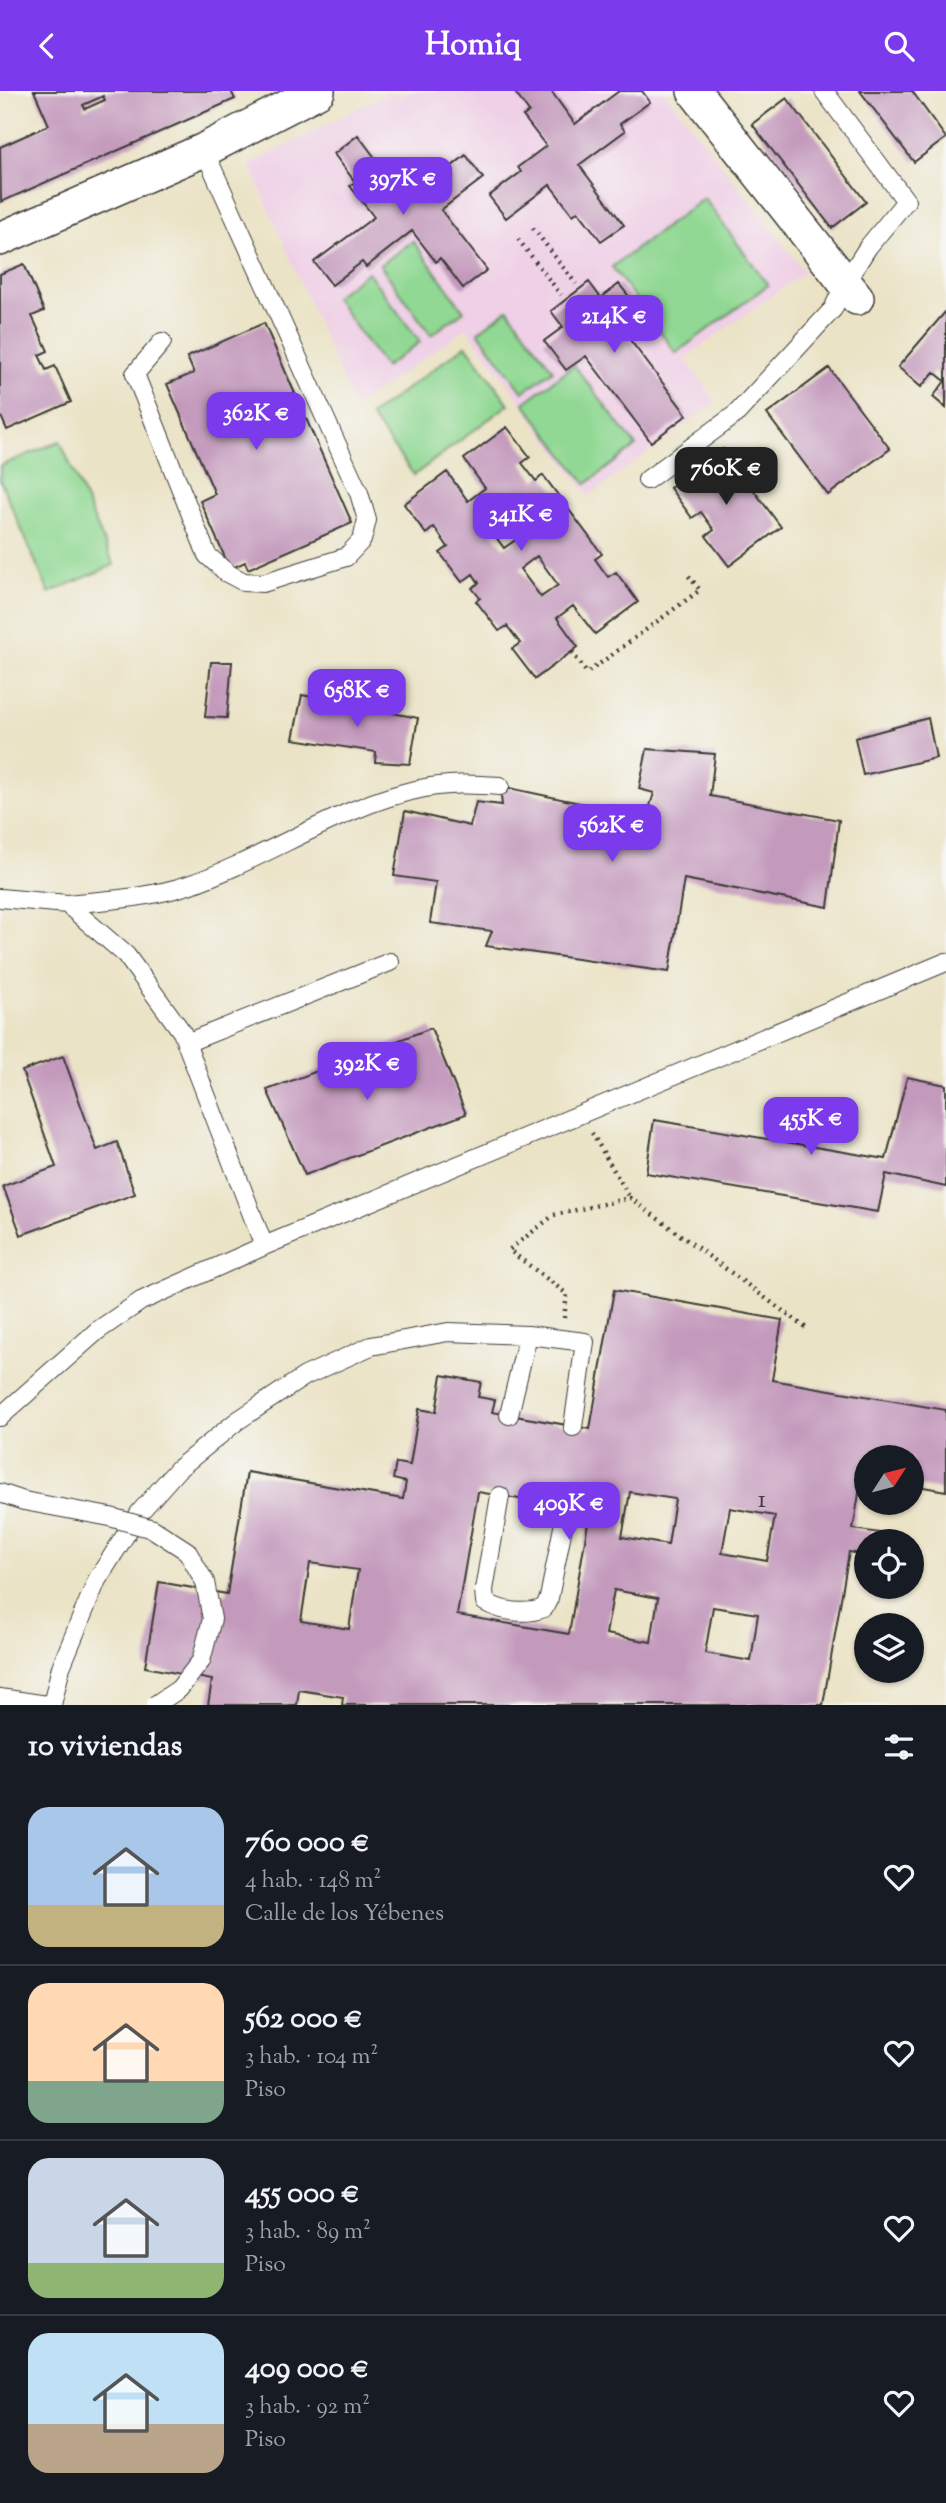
<!DOCTYPE html>
<html lang="es">
<meta charset="utf-8">
<style>
:root{--surface:#171b24;--page:#242831;--text:#f1f3f6;--muted:#9ea1a6;--line:#363941;--accent:#7c3aed}
body{margin:0;font-family:"Sorts Mill Goudy",serif;background:var(--page);color:var(--text);height:100vh;display:flex;flex-direction:column;font-size:26px;white-space:nowrap}
*{box-sizing:border-box;margin:0}
p{font-size:23px;color:var(--muted)}
.icon{flex:none;width:38px;height:38px;fill:none;stroke:currentColor;stroke-width:2;stroke-linecap:round;stroke-linejoin:round}
.map{position:relative;height:1614px;overflow:hidden}
.sheet{display:flex;flex-direction:column;background:var(--surface);flex:1}
.sheet>*{flex:none}
.needle{width:46px;rotate:54deg}
.controls{position:absolute;left:854px;top:1354px;display:grid;gap:14px}
.controls a{display:grid;place-items:center;width:70px;height:70px;border-radius:50%;background:var(--surface);box-shadow:0 2px 5px #0004;font-size:35px}
.price{position:absolute;translate:-50% -60px;padding:0 16px;border-radius:14px;background:var(--accent);color:#fff;font-size:23px;line-height:46px;filter:drop-shadow(0 2px 4px #0008)}
.price::after{content:'';position:absolute;left:50%;top:42px;width:21px;height:16px;margin-left:-10px;background:inherit;clip-path:polygon(0 0,100% 0,50% 100%)}
.price.selected{background:#222;color:#fff}
ul{padding:0;list-style:none}
li{display:flex;align-items:center;gap:21px;height:175px;padding:0 28px}
li+li{border-top:2px solid var(--line)}
li span{display:grid;place-items:center;flex:none;width:196px;height:140px;border-radius:21px;color:#555}
li>.icon{margin-inline-start:auto}
span .icon{width:84px;height:84px;fill:#fffc;stroke-width:1}
li b{font-size:30px}
h2{display:flex;justify-content:space-between;align-items:center;height:84px;padding:0 28px;font-size:30px}
header{display:flex;justify-content:space-between;align-items:center;height:91px;padding:0 28px;background:var(--accent);color:#fff;font-size:32px;font-weight:700}
.map>svg:first-child{display:block}
</style>
<header><svg class="icon" aria-label="back" viewBox="0 0 24 24"><path d="M15 5l-7 7 7 7"/></svg>Homiq<svg class="icon" aria-label="search" viewBox="0 0 24 24"><circle cx="10" cy="10" r="6"/><path d="M15 15l6 6"/></svg></header>
<div class="map">
<svg width="946" height="1614" viewBox="0 0 946 1614">
<rect width="100%" height="100%" fill="#f6f6f2"/>
<filter id="ink" filterUnits="userSpaceOnUse"><feTurbulence type="fractalNoise" baseFrequency=".0143" numOctaves="2"/><feDisplacementMap in="SourceGraphic" scale="14" xChannelSelector="R" yChannelSelector="G"/><feConvolveMatrix kernelMatrix="1 2 1 2 8 2 1 2 1" color-interpolation-filters="sRGB"/></filter>
<filter id="wash" filterUnits="userSpaceOnUse"><feTurbulence type="fractalNoise" baseFrequency=".00686" numOctaves="4" result="noise"/><feDisplacementMap in="SourceGraphic" scale="28" xChannelSelector="R" yChannelSelector="G"/><feGaussianBlur stdDeviation="1.57" result="paint"/><feColorMatrix in="noise" values="0 0 0 0 0 0 0 0 0 0 0 0 0 0 0 0 0 1.4 0 .05"/><feComposite in="paint" operator="in"/></filter>
<g filter="url(#wash)">
<rect width="100%" height="100%" fill="#ebe3c6"/>
<path fill="#efd0e6" d="M413 0H664L805 181 685 267 716 311 589 405 467 237 354 316 250 74 389 1 400 5Z"/>
<path fill="#90d893" stroke="#567a58" stroke-width="2" d="M704 107 768 194 676 262 612 176Z
M413 150 464 220 431 244 380 174Z
M368 181 420 251 385 276 334 206Z
M508 218 553 279 523 301 478 241Z
M466 254 509 313 414 384 370 325Z
M574 274 636 355 586 393 524 312Z
M60 350 114 474 49 502 0 389V375Z"/>
<g id="blocks">
<path fill="#c399bc" fill-rule="evenodd" d="M34 0H231L235 8 1 111 0 56 49 34ZM103 5 105 9 85 18 83 14Z
M514 0H551L575 33 619 0H642L650 11 620 33 625 40 579 74 624 134 601 150 578 120 573 124 550 94 506 127 489 105 521 81 518 76 546 55 523 25 529 21Z
M860 0H912L946 47 914 71Z
M787 7 866 111 832 137 752 33Z
M358 44 403 104 433 82 437 87 466 64 483 87 441 119 487 179 463 197 440 167 436 171 412 140 366 176 362 171 332 194 314 171 374 126 350 95 355 91 334 63Z
M24 173 44 220 32 225 48 260 39 264 46 279 55 275 71 311 7 339 0 323V183Z
M589 191 601 207 619 193 642 222 621 237 687 324 651 351 586 265 566 279 544 250 563 236 551 220Z
M946 220V317L933 306 945 290 934 281 921 296 898 276Z
M264 232 352 432 248 478 245 471 230 478 200 410 215 403 167 293 194 282 187 266Z
M829 277 890 358 828 404 767 323Z
M507 336 530 366 522 372 536 390 543 384 602 463 595 468 608 486 616 481 638 511 595 543 573 515 557 527 578 556 535 588 512 558 520 552 507 535 499 540 476 510 480 507 472 497 479 492 473 483 462 491 440 462 448 456 434 436 426 443 404 413 447 381 468 410 485 397 464 368ZM500 417 521 445 504 457 484 430ZM537 465 558 494 541 506 520 478Z
M723 358 781 436 729 475 706 445 714 439 701 421 692 427 670 397Z
M211 571H232L227 627 205 626Z
M302 604 418 627 410 673 375 671 376 661 293 648Z
M928 627 936 667 863 684 855 647Z
M647 658 715 663 710 705 839 729 828 816 684 788 669 881 486 855 492 840 430 832 436 791 394 785 405 720 470 735 476 711 502 714 500 695 603 717 645 731 654 702 639 698Z
M431 937 466 1023 305 1084 267 999Z
M63 965 97 1059 117 1051 135 1103 21 1144 3 1095 56 1076 22 980Z
M907 986 946 994V1096L886 1083 878 1121 646 1082 654 1029 886 1068Z
M614 1199 782 1229 772 1289 946 1319V1400L912 1394V1367H866V1386L862 1385 853 1438 900 1445 899 1451H866V1464L849 1461 823 1614H342L343 1606 299 1599 297 1614H208L212 1589 145 1576 159 1491 227 1503 247 1381 403 1408 406 1391 393 1388 396 1372 410 1374 419 1318 436 1321 442 1284 481 1291 478 1306 495 1309 492 1321 590 1338ZM478 1401 590 1420 569 1543 457 1524ZM630 1401 675 1408 668 1454 622 1446ZM730 1417 775 1425 767 1470 722 1462ZM310 1472 358 1479 349 1538 301 1530ZM614 1499 658 1507 651 1551 606 1543ZM713 1516 758 1523 751 1570 705 1562Z"/>
</g>
</g>
<g filter="url(#ink)">
<use href="#blocks" fill-opacity="0" stroke="#3b3a36" stroke-width="2"/>
<g fill="none" stroke-linecap="round" stroke-linejoin="round">
<g stroke="#3b3a36" stroke-width="20">
<path id="service" d="M162 251 135 283 207 464 227 482 244 491 263 492 346 466 362 449 367 429 359 402 204 59
M647 389 736 323 833 218 845 192 868 156 906 110 824 0
M0 807 67 813 126 864 182 941 264 1155
M67 813C108 809 149 807 188 794 266 768 341 714 420 698 447 692 473 693 500 695
M186 952 390 871
M509 1324 528 1244
M0 1326 97 1240 141 1210 264 1155 946 871
M0 1402 24 1410
M500 1405 484 1499 485 1511C502 1521 526 1524 544 1517L549 1507 567 1416
M0 1607 47 1614
M52 1614 61 1576 97 1489 140 1421 178 1378 237 1330 305 1285 371 1255 448 1241 528 1244 585 1251 573 1336"/>
</g>
<g stroke="#3b3a36" stroke-width="36">
<path id="minor" d="M694 0 857 207
M0 148 204 59 318 0"/>
</g>
<path stroke="#3b3a36" stroke-width="4.5" stroke-dasharray="2 5" stroke-linecap="butt" d="M533 137 576 193
M518 148 561 204
M572 561 587 582 700 499 688 484
M592 1042 630 1107
M564 1227 567 1203 509 1159 554 1124 630 1107 806 1237"/>
<use href="#service" stroke="#fff" stroke-width="18"/>
<use href="#minor" stroke="#fff" stroke-width="33"/>
<g stroke="#3b3a36" stroke-width="20" stroke-linecap="butt">
<path id="service-bridge" d="M24 1410 110 1426 153 1438 187 1460 205 1491 212 1528 201 1570 179 1598 155 1614"/>
</g>
<use href="#service-bridge" stroke="#fff" stroke-width="18"/>
</g>
</g>
<g text-anchor="middle" stroke-width="5" stroke-linejoin="round" paint-order="stroke">
<g font-size="26" fill="#463b44">
<text x="762" y="1416">1</text>
</g>
</g>
</svg>
<div class="controls">
<a><svg class="needle" viewBox="-14 -14 28 28"><path d="M0-13l5 13h-10z" fill="#e53935"/><path d="M0 13l5-13h-10z" fill="#9ea1a6"/></svg></a>
<a><svg class="icon" aria-label="locate" viewBox="0 0 24 24"><circle cx="12" cy="12" r="6"/><path d="M12 2v4M12 18v4M2 12h4M18 12h4"/></svg></a>
<a><svg class="icon" aria-label="layers" viewBox="0 0 24 24"><path d="M12 4l9 5-9 5-9-5zM3 14l9 5 9-5"/></svg></a>
</div>
<b class="price" style="left:403px;top:126px">397K €</b>
<b class="price" style="left:614px;top:264px">214K €</b>
<b class="price" style="left:256px;top:361px">362K €</b>
<b class="price selected" style="left:726px;top:416px">760K €</b>
<b class="price" style="left:521px;top:462px">341K €</b>
<b class="price" style="left:357px;top:638px">658K €</b>
<b class="price" style="left:612px;top:773px">562K €</b>
<b class="price" style="left:367px;top:1011px">392K €</b>
<b class="price" style="left:811px;top:1066px">455K €</b>
<b class="price" style="left:569px;top:1451px">409K €</b>
</div>
<section class="sheet">
<h2>10 viviendas<svg class="icon" aria-label="filters" viewBox="0 0 24 24"><path d="M4 7h16M4 17h16"/><circle cx="9" cy="7" r="2"/><circle cx="15" cy="17" r="2"/></svg></h2>
<ul>
<li><span style="background:linear-gradient(#a9c7e8 70%,#c2b280 0)"><svg class="icon" aria-label="home" viewBox="0 0 24 24"><path d="M3 11l9-7 9 7M6 9v11h12V9"/></svg></span><div><b>760 000 €</b><p>4 hab. · 148 m²</p><p>Calle de los Yébenes</p></div><svg class="icon" aria-label="heart" viewBox="0 0 24 24"><path d="M12 20l-8-8c-3-5 5-10 8-4 3-6 11-1 8 4z"/></svg></li>
<li><span style="background:linear-gradient(#ffd9b3 70%,#7fa58c 0)"><svg class="icon" aria-label="home" viewBox="0 0 24 24"><path d="M3 11l9-7 9 7M6 9v11h12V9"/></svg></span><div><b>562 000 €</b><p>3 hab. · 104 m²</p><p>Piso</p></div><svg class="icon" aria-label="heart" viewBox="0 0 24 24"><path d="M12 20l-8-8c-3-5 5-10 8-4 3-6 11-1 8 4z"/></svg></li>
<li><span style="background:linear-gradient(#c9d6e8 75%,#8fb573 0)"><svg class="icon" aria-label="home" viewBox="0 0 24 24"><path d="M3 11l9-7 9 7M6 9v11h12V9"/></svg></span><div><b>455 000 €</b><p>3 hab. · 89 m²</p><p>Piso</p></div><svg class="icon" aria-label="heart" viewBox="0 0 24 24"><path d="M12 20l-8-8c-3-5 5-10 8-4 3-6 11-1 8 4z"/></svg></li>
<li><span style="background:linear-gradient(#bfe0f5 65%,#b9a48a 0)"><svg class="icon" aria-label="home" viewBox="0 0 24 24"><path d="M3 11l9-7 9 7M6 9v11h12V9"/></svg></span><div><b>409 000 €</b><p>3 hab. · 92 m²</p><p>Piso</p></div><svg class="icon" aria-label="heart" viewBox="0 0 24 24"><path d="M12 20l-8-8c-3-5 5-10 8-4 3-6 11-1 8 4z"/></svg></li>
</ul>
</section>
